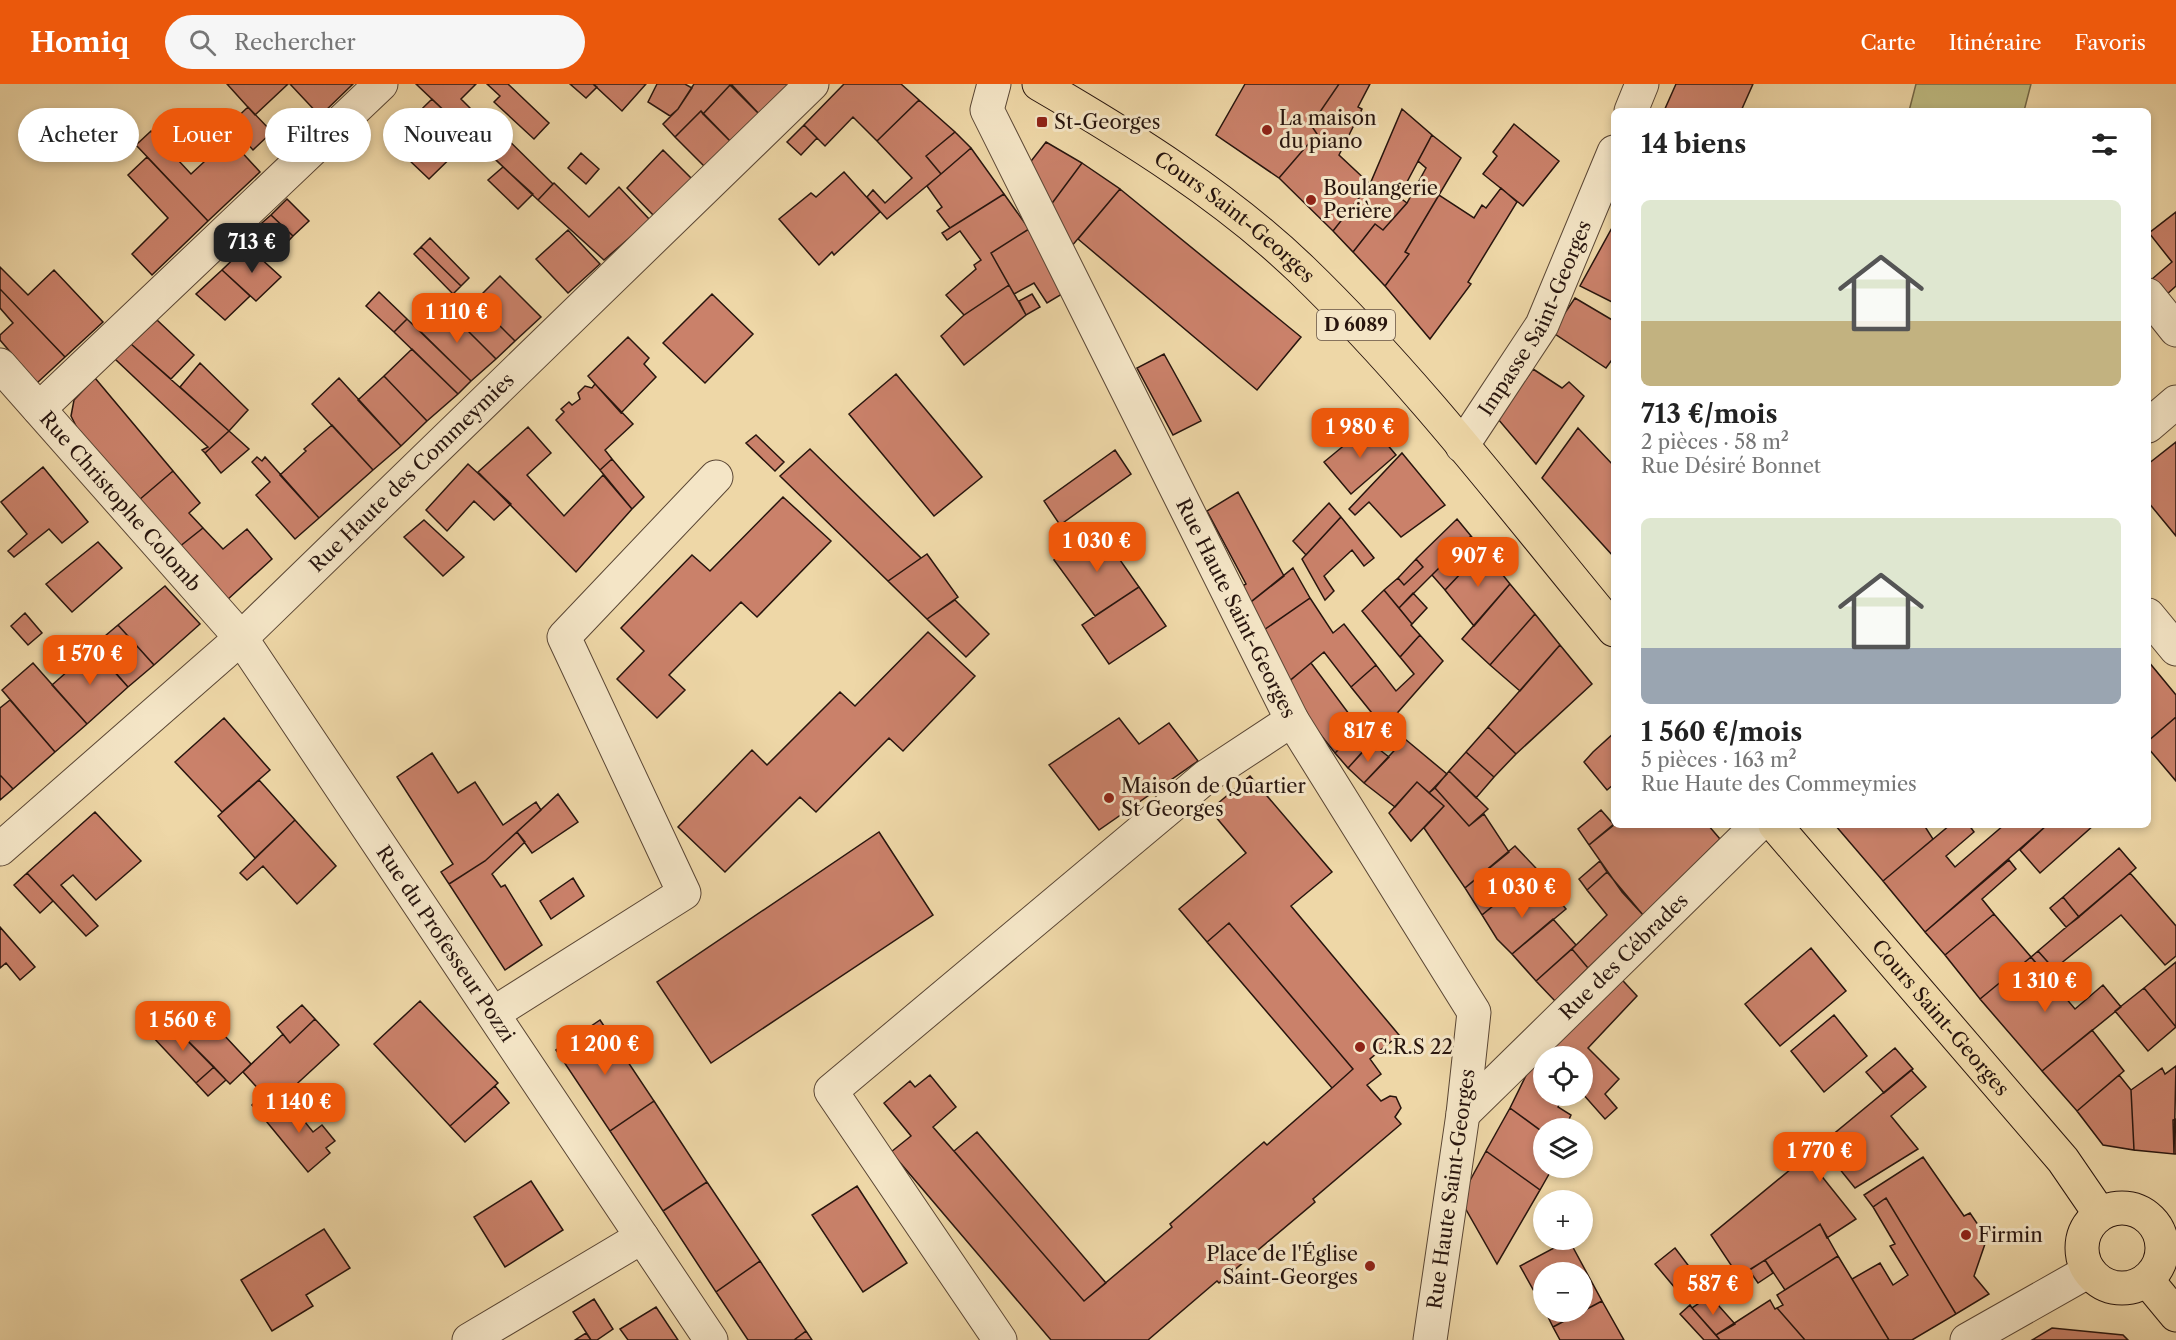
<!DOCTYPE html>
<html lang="fr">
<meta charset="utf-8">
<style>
:root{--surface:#fff;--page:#f6f6f6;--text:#222;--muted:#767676;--accent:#ea580c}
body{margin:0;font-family:"Libre Caslon Text",serif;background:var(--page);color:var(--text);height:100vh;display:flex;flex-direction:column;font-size:22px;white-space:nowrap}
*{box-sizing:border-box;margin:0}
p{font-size:20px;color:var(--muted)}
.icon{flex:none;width:33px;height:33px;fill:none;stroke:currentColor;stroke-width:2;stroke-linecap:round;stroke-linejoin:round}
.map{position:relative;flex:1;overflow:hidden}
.panel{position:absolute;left:1611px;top:24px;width:540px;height:720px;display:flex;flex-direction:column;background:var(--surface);border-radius:9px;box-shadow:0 3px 9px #0003}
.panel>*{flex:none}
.guide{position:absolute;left:18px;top:24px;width:570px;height:54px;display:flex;gap:12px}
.tools{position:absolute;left:1533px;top:962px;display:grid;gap:12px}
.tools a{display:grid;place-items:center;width:60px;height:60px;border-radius:50%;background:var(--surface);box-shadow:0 3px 9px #0003;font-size:30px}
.price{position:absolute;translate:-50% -51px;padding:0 14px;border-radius:12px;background:var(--accent);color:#fff;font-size:20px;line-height:39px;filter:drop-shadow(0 2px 3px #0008)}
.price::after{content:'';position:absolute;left:50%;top:36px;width:18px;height:14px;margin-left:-9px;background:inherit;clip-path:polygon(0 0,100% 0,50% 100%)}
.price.on{background:#222;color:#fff}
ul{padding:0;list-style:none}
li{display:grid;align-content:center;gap:12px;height:318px;padding:0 30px}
li span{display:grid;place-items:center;height:186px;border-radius:9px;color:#555}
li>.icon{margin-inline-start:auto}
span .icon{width:108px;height:108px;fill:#fffc;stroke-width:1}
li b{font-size:26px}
h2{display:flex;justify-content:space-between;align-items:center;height:72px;padding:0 30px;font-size:26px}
.chip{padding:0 21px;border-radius:27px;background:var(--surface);box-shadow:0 3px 9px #0003;font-size:21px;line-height:54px}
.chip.on{background:var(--accent);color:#fff}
header{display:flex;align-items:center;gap:36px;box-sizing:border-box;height:84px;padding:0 30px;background:var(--accent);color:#fff}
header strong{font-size:28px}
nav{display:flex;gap:33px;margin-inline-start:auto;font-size:21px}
.search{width:420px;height:54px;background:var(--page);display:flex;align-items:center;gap:15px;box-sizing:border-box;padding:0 21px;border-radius:33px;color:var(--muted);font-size:22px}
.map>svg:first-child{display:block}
</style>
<header>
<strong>Homiq</strong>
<div class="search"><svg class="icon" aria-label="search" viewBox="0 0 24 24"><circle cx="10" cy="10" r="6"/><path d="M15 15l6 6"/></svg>Rechercher</div>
<nav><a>Carte</a><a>Itinéraire</a><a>Favoris</a></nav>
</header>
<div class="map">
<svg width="2176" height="1256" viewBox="0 0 2176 1256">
<rect width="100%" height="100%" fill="#eed7a7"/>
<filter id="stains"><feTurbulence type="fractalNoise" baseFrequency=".00333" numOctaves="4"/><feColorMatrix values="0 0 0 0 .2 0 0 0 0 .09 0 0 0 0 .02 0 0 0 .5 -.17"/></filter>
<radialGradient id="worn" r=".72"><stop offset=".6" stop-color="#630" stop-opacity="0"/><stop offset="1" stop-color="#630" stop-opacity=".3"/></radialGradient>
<path fill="#bfbc83" stroke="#746848" stroke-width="1.5" d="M1916 0H2031L2024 27H1909Z"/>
<path fill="#ca816a" stroke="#28150e" stroke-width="1.5" d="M227 0H288L255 31Z
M290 0H353L320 32Z
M416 0H476L461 15 491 45 495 43 553 100 538 116Z
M487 0H508L549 39 534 55 494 18 500 12Z
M570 0H593L597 3 586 14Z
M593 0H646L622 27Z
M657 0H685L692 4 678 25 670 32 648 18Z
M694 0H731L703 30 701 27 675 53 663 40 678 25Z
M731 0H793L761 32Z
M844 0H901L919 16 877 57 853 33 825 62 804 41Z
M1245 0H1339L1311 41 1317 50 1279 94 1216 51Z
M1339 0H1370L1358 23 1362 25 1339 71 1370 100 1333 147 1279 94 1317 50 1311 41Z
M1676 0H1753L1741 27H1664Z
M730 1 761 32 733 60 703 30Z
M432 15 472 53 429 95 389 57Z
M919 16 955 48 926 72 941 90 887 135 867 113 873 106 885 119 912 94 877 57Z
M248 23 272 48 253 66 230 40Z
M1402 25 1432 51 1399 113 1407 119 1383 146 1375 140 1353 168 1333 147 1370 100Z
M701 27 733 60 707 85 675 53Z
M1514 40 1559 77 1523 122 1483 90 1497 72 1493 68Z
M804 41 817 54 801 71 787 58Z
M151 47 191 90 218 65 226 73 237 63 260 88 208 137 136 61Z
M955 48 971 64 941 90 926 72Z
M1432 51 1461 74 1405 168 1409 170 1385 202 1353 168 1375 140 1383 146 1407 119 1426 84 1418 77Z
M1046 58 1082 79 1050 122 1028 81Z
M971 64 1004 110 950 144 937 127 942 123 927 102Z
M663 66 695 98 654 132 627 104Z
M581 69 599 85 586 100 568 84Z
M147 73 208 137 152 191 132 170 168 134 128 91Z
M1082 79 1120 105 1071 163 1050 122Z
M503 83 533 110 518 125 488 96Z
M844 88 880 128 834 171 832 168 819 181 779 135 811 109 816 113Z
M554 99 589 133 619 103 650 136 604 176 538 116Z
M1501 104 1517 118 1468 198 1471 200 1430 255 1385 202 1409 170 1405 168 1439 111 1474 134 1482 121 1486 124Z
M1120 105 1301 253 1257 306 1078 155Z
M1004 110 1029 145 991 169 1009 201 964 231 946 211 976 185 974 181 981 176 960 147 947 156 942 149Z
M287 115 309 137 293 152 271 131Z
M2176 128V202L2165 212 2152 195 2172 178 2149 149Z
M271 131 293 152 278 168 255 145Z
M1613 142H1614V219L1580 202Z
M1029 145 1062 210 1047 219 1034 199 1014 210 991 169Z
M568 146 600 180 568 209 536 175Z
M430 154 469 194 461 202 421 163Z
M247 162 281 193 256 217 222 186Z
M421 163 461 202 453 210 414 170Z
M0 183 28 211 54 186 103 238 65 273 0 205Z
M222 186 250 212 225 236 196 210Z
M500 192 541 233 515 257 475 217Z
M1009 201 1026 231 964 281 941 252 964 231Z
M0 205 65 273 37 299 0 256V251L13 239 0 224Z
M379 208 407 235 394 248 366 222Z
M712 210 753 250 705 299 663 259Z
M1032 210 1040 223 1026 231 1019 217Z
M1575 214 1614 237V273L1606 284 1552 248Z
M475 217 515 257 496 275 457 236Z
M444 223 496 275 471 297 419 246Z
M407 235 471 297 458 310 394 248Z
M157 236 194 271 171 295 131 260Z
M628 253 649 274 644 280 656 293 621 329 588 292Z
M131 260 229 347 205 369 202 366 208 363 115 275Z
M412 265 458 310 427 337 384 292Z
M1164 270 1201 337 1173 351 1137 284Z
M200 279 248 326 229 347 180 303Z
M1533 285 1562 304 1569 298 1584 312 1536 380 1498 335Z
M896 290 982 393 934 432 849 330Z
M384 292 427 337 401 362 358 316Z
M95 294 173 387 139 416 77 344 71 332 74 316Z
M339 294 401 362 373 386 312 320Z
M595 300 633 340 605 366 612 375 600 386 556 336 564 328 561 325 569 318 572 321 580 315 578 309 585 302 592 304Z
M1370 340 1396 371 1351 410 1324 378Z
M332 341 373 386 319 434 280 391 306 367 304 365Z
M528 343 551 369 527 391 564 432 603 391 632 425 576 488 478 388Z
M1578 344 1614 382V473L1542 394Z
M229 347 249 365 221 389 205 369Z
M756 351 784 378 775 387 746 359Z
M2176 358V452L2148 418V380Z
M810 365 921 474 888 497 780 392Z
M1115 366 1131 390 1060 441 1044 417Z
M1402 369 1445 421 1401 453 1369 418 1355 431 1349 425Z
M257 373 262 377 265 373 319 434 295 455 256 411 270 398 252 378Z
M612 375 644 413 632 425 600 386Z
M468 380 511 420 494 436 474 417 447 447 426 426Z
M43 383 88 438 62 459 49 445 14 473 8 467 27 450 1 418Z
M173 387 200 419 189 429 203 444 179 463 139 416Z
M1238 408 1284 492 1247 521 1239 504 1246 500 1207 427Z
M783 413 831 457 757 533 741 518 669 591 685 606 657 634 617 595 644 567 621 544 692 471 710 487Z
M1329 419 1341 433 1306 471 1293 457Z
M1341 433 1374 474 1364 482 1352 466 1324 492 1334 507 1325 516 1302 475Z
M1457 435 1471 452 1399 524 1384 506 1398 494 1404 501 1423 483 1416 475Z
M424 436 464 473 443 492 404 453Z
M203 444 223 465 247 445 272 475 226 517 179 463Z
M1099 446 1139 503 1095 532 1054 476Z
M1471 452 1483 466 1445 506 1432 491Z
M98 458 122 484 72 528 46 500Z
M1483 466 1510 500 1474 542 1445 506Z
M927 470 958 513 927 535 888 497Z
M1416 475 1423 483 1404 501 1398 494Z
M1293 484 1310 514 1261 548 1247 521Z
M1510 500 1535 530 1490 581 1462 555Z
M165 502 200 540 154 581 118 541Z
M1139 503 1166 542 1109 580 1082 541Z
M1384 506 1412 540 1411 541 1420 551 1400 573 1362 527Z
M1413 509 1427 524 1412 540 1399 524Z
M1310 514 1333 549 1344 540 1376 581 1351 603 1324 568 1287 599 1261 548Z
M955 516 989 550 966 573 927 535Z
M25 529 42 549 28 561 11 542Z
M1535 530 1560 561 1520 607 1490 581Z
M118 541 154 581 128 603 92 563Z
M928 548 975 592 903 667 889 654 816 728 800 713 725 788 678 743 752 666 767 681 840 608 855 622Z
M1420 551 1443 577 1384 644 1351 603 1376 581 1396 607 1414 590 1400 573Z
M1560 561 1592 600 1516 670 1488 643Z
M94 564 128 603 87 640 52 601Z
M2148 577 2176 611V633L2148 657Z
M33 579 87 640 55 668 2 606Z
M1311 579 1352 634 1355 632 1363 642 1335 669 1302 627 1287 599Z
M10 616 55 668 13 705 0 691V624Z
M2176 633V697L2148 664V657Z
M224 634 270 686 222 728 175 678Z
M1119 634 1139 660 1169 639 1198 677 1099 746 1049 681Z
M1363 642 1373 656 1348 684 1335 669Z
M1488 643 1516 670 1494 693 1466 668Z
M1614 649V700L1607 706 1584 678 1593 668Z
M1405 655 1447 690 1429 709 1417 698 1395 723 1364 699Z
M1371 659 1389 673 1364 699 1348 684Z
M1466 668 1494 693 1476 714 1449 687Z
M432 669 458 709 475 698 503 741 536 718 541 726 485 777 449 800 441 788 453 780 397 693Z
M1449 687 1488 725 1469 742 1435 704Z
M0 691 13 705 0 716Z
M1250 692 1332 788 1291 822 1399 951 1370 975 1381 990 1367 1001 1381 1017 1390 1012 1396 1013 1401 1024 1395 1033 1401 1040 1313 1115 1315 1118 1219 1199 1217 1197 1148 1256H1051L891 1068 911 1052 884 1019 910 997 915 1003 930 991 956 1023 933 1043 1084 1217 1172 1143 1170 1140 1264 1058 1267 1061 1332 1004 1353 985 1229 839 1207 858 1179 825 1246 769 1210 726Z
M259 696 295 736 255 774 218 732Z
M1417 698 1444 722 1411 757 1389 729Z
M1435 704 1469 742 1484 730 1509 768 1465 804 1424 744 1444 722 1429 709Z
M558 710 578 738 532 769 517 748Z
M1601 726 1614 741 1589 761 1578 745Z
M95 728 141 777 96 816 73 791 61 801 98 842 86 852 27 789Z
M295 736 336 782 297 820 263 782 247 796 240 789Z
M1614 740 1708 741 1720 755 1643 831 1622 808 1589 761Z
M1835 741H1924L1933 755 1883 797Z
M1950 741H1969L1974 748 1946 772 1955 783 2004 741H2047L1925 848 1883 797Z
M2047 741H2094L2040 789 2020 766Z
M517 748 525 758 492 790 501 803 505 801 542 861 505 886 449 800 485 777Z
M879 748 933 831 711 979 657 898Z
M1515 762 1551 800 1524 827 1509 809 1482 831 1465 804Z
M2119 764 2136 784 2079 833 2063 813Z
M2009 776 2016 785 1982 815 1994 830 1945 871 1925 848Z
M1600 777 1607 788 1587 806 1579 795Z
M1607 788 1643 831 1588 884 1572 865 1607 831 1587 806Z
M27 789 53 817 40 829 14 801Z
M2130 789 2176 842V872L2165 881 2121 831 2054 885 2038 867Z
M573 794 584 812 551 835 540 817Z
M1548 804 1566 825 1512 870 1497 855 1482 831 1509 809 1524 827Z
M2063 813 2079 833 2066 843 2050 824Z
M1994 830 2031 873 1980 915 1945 871Z
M1553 835 1576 861 1536 897 1512 870Z
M1229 839 1353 985 1332 1004 1207 858Z
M0 843 35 883 20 896 6 879 0 884Z
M1811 864 1846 907 1780 962 1745 920Z
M1572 865 1588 884 1555 917 1536 897Z
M2038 867 2054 885 2046 892 2031 873Z
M2031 873 2075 925 2103 901 2121 923 2042 987 1980 915Z
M2176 878V943L2144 904Z
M1613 886 1637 912 1588 964 1619 995 1605 1010 1617 1024 1605 1035 1582 1009V972H1544Z
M2144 904 2176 943 2148 967 2115 927Z
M420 917 498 999 450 1042 374 960Z
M195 920 251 980 230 1000 172 941Z
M302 921 315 935 290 959 277 943Z
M1834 931 1867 972 1824 1008 1791 967Z
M315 935 339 961 262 1032 252 1021 263 1010 243 988 283 950 290 959Z
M600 936 654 1017 610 1047 556 966Z
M168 937 214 983 196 999 152 952Z
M2092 946 2124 987 2077 1027 2042 987Z
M1895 964 1913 985 1884 1009 1866 988Z
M1538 967 1544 972V1011H1564L1558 1023 1571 1031 1565 1044H1544V1049L1510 1024Z
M2176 982 2174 1070 2134 1066 2131 1006 2162 984 2165 990Z
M214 983 226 996 208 1012 196 999Z
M1911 986 1926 1003 1891 1032 1918 1065 1855 1104 1826 1068 1812 1080 1856 1135 1827 1154 1820 1140 1739 1193 1711 1151Z
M2119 991 2131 1006 2134 1066 2103 1061 2077 1027Z
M495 1002 509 1019 465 1058 450 1042Z
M284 1012 313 1048 322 1041 335 1057 326 1064 330 1069 308 1088 262 1032Z
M654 1017 707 1098 663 1127 610 1047Z
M1510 1024 1544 1049V1083H1553L1540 1106 1486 1067Z
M2176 1035V1070H2174L2173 1036Z
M977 1048 1106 1199 1084 1217 954 1067Z
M1486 1067 1540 1106 1497 1180 1460 1115Z
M1923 1073 1964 1132 1970 1129 1987 1154 1974 1192 1989 1210 1956 1230 1886 1114 1873 1123 1864 1111Z
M531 1097 563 1146 505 1183 474 1133Z
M707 1098 760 1177 716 1208 663 1127Z
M857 1102 907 1179 863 1208 812 1131Z
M1886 1114 1956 1230 1912 1256H1889L1852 1195 1880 1179 1893 1201 1908 1191 1890 1162 1895 1160 1873 1123Z
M1820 1140 1838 1172 1785 1206 1765 1176Z
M324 1145 350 1184 306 1211 313 1222 272 1247 241 1196Z
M1569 1156 1602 1217 1553 1243 1545 1227H1582V1188H1544V1225L1520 1182Z
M1675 1164 1694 1189 1675 1204 1655 1180Z
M1838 1172 1852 1195 1889 1256H1805L1777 1224 1783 1221 1777 1211Z
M1765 1176 1773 1189 1758 1199 1749 1186Z
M760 1177 806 1247 794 1256H748L716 1208Z
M1710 1212 1735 1240 1716 1251 1692 1224Z
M594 1215 613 1245 597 1256H591L573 1228Z
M1770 1216 1775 1225 1777 1224 1805 1256H1720L1716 1251Z
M1602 1217 1624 1256H1560L1553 1243Z
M1690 1221 1692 1224 1720 1256H1704L1680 1230Z
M656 1223 678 1256H628L620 1245Z
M2052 1244 2123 1251 2128 1256H2032Z
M806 1247 812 1256H794Z
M586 1249 591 1256H575Z"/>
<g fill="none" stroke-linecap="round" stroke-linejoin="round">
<g stroke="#5a4634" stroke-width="35">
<g id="minor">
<path id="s1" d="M994 0 987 26 1292 636 1474 928 1463 1030 1430 1256"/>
<path d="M1631 27 1642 0"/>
<path d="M2148 211 2176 246"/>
<path id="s2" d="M0 281 241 554 711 1256"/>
<path d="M39 325 381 0"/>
<path d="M2148 342 2176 318"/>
<path id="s3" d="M1462 362 1542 241 1614 68"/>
<path d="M2148 531 2176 565"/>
<path id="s4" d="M0 765 241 554 812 0"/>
<path d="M494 929 684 809 564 553 716 393"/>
<path id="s5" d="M1463 1030 1758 741"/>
<path d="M469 1256 642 1153"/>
<path d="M1000 1256 831 1007 1207 692 1292 636"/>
<path d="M1967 1256 2089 1187"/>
</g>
</g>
<g stroke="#28150e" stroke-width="35">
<g id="major">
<path id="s6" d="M1039 0C1130 53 1225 112 1302 186 1416 296 1513 424 1614 546"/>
<path id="s7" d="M1775 741 2063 1076 2100 1130"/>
<circle cx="2122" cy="1164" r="40"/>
<path d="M2147 1196 2176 1231"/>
</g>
</g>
<use href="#minor" stroke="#f4e5c6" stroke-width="33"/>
<use href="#major" stroke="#eed7a7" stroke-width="33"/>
</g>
<g fill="#8f2418" stroke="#f4e5c6" stroke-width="2">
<rect x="1036" y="32" width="12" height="12" rx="3"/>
<circle cx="1267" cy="46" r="6"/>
<circle cx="1311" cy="116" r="6"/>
<circle cx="1109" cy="714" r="6"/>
<circle cx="1360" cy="963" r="6"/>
<circle cx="1966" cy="1151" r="6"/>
<circle cx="1370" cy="1182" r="6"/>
</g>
<g text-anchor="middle" stroke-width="6" stroke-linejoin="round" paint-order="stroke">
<rect fill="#f4e5c6" stroke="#655345" stroke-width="1.5" x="1317" y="226" width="78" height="30" rx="4.5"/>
<g font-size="18" font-weight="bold" fill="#28150e">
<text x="1356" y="247">D 6089</text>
</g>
<g font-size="20" fill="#28150e" stroke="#f4e5c6" text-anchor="start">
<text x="1279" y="41">La maison<tspan x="1279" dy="23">du piano</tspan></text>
<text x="1054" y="45">St-Georges</text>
<text x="1323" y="111">Boulangerie<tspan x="1323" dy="23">Perière</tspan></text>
<text x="1121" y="709">Maison de Quartier<tspan x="1121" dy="23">St Georges</tspan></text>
<text x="1372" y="970">C.R.S 22</text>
<text x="1978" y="1158">Firmin</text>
<text x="1358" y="1177" text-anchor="end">Place de l'Église<tspan x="1358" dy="23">Saint-Georges</tspan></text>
</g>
<g font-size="20" fill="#28150e" stroke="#f4e5c6">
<text dy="7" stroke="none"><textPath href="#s6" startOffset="237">Cours Saint-Georges</textPath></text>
<text dy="7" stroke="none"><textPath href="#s3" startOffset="148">Impasse Saint-Georges</textPath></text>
<text dy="7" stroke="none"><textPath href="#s4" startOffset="558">Rue Haute des Commeymies</textPath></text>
<text dy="7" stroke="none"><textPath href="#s2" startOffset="182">Rue Christophe Colomb</textPath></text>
<text dy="7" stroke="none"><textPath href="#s1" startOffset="584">Rue Haute Saint-Georges</textPath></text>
<text dy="7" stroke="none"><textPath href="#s2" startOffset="732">Rue du Professeur Pozzi</textPath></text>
<text dy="7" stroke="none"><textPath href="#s5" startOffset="225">Rue des Cébrades</textPath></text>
<text dy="7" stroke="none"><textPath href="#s7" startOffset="254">Cours Saint-Georges</textPath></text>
<text transform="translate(1451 1105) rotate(-82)" y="7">Rue Haute Saint-Georges</text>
</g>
</g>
<rect width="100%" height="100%" filter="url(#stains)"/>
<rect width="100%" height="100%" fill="url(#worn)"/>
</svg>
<div class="tools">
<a><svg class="icon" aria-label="locate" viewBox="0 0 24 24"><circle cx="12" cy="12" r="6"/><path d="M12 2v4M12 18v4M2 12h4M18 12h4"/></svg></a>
<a><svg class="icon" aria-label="layers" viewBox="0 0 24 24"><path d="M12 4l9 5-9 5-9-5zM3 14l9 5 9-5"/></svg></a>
<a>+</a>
<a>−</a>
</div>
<b class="price on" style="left:252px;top:190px">713 €</b>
<b class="price" style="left:457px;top:260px">1 110 €</b>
<b class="price" style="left:1360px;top:375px">1 980 €</b>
<b class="price" style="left:1097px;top:489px">1 030 €</b>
<b class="price" style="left:1478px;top:504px">907 €</b>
<b class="price" style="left:90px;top:602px">1 570 €</b>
<b class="price" style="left:1368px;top:679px">817 €</b>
<b class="price" style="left:1522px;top:835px">1 030 €</b>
<b class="price" style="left:2045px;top:929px">1 310 €</b>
<b class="price" style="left:183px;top:968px">1 560 €</b>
<b class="price" style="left:605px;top:992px">1 200 €</b>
<b class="price" style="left:299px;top:1050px">1 140 €</b>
<b class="price" style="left:1820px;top:1099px">1 770 €</b>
<b class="price" style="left:1713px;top:1232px">587 €</b>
<div class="guide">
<a class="chip">Acheter</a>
<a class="chip on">Louer</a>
<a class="chip">Filtres</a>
<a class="chip">Nouveau</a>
</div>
<section class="panel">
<h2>14 biens<svg class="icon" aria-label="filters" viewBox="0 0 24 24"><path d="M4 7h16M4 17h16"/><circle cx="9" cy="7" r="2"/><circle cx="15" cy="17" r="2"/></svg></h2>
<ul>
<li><span style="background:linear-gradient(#dfe7d0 65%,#c2b280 0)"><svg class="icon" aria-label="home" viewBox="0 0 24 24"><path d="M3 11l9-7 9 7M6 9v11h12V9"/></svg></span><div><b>713 €/mois</b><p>2 pièces · 58 m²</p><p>Rue Désiré Bonnet</p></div></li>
<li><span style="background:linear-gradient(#dfe7d0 70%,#9aa5b1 0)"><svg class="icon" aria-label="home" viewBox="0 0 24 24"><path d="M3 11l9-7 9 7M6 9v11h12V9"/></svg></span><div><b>1 560 €/mois</b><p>5 pièces · 163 m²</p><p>Rue Haute des Commeymies</p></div></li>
</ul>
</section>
</div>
